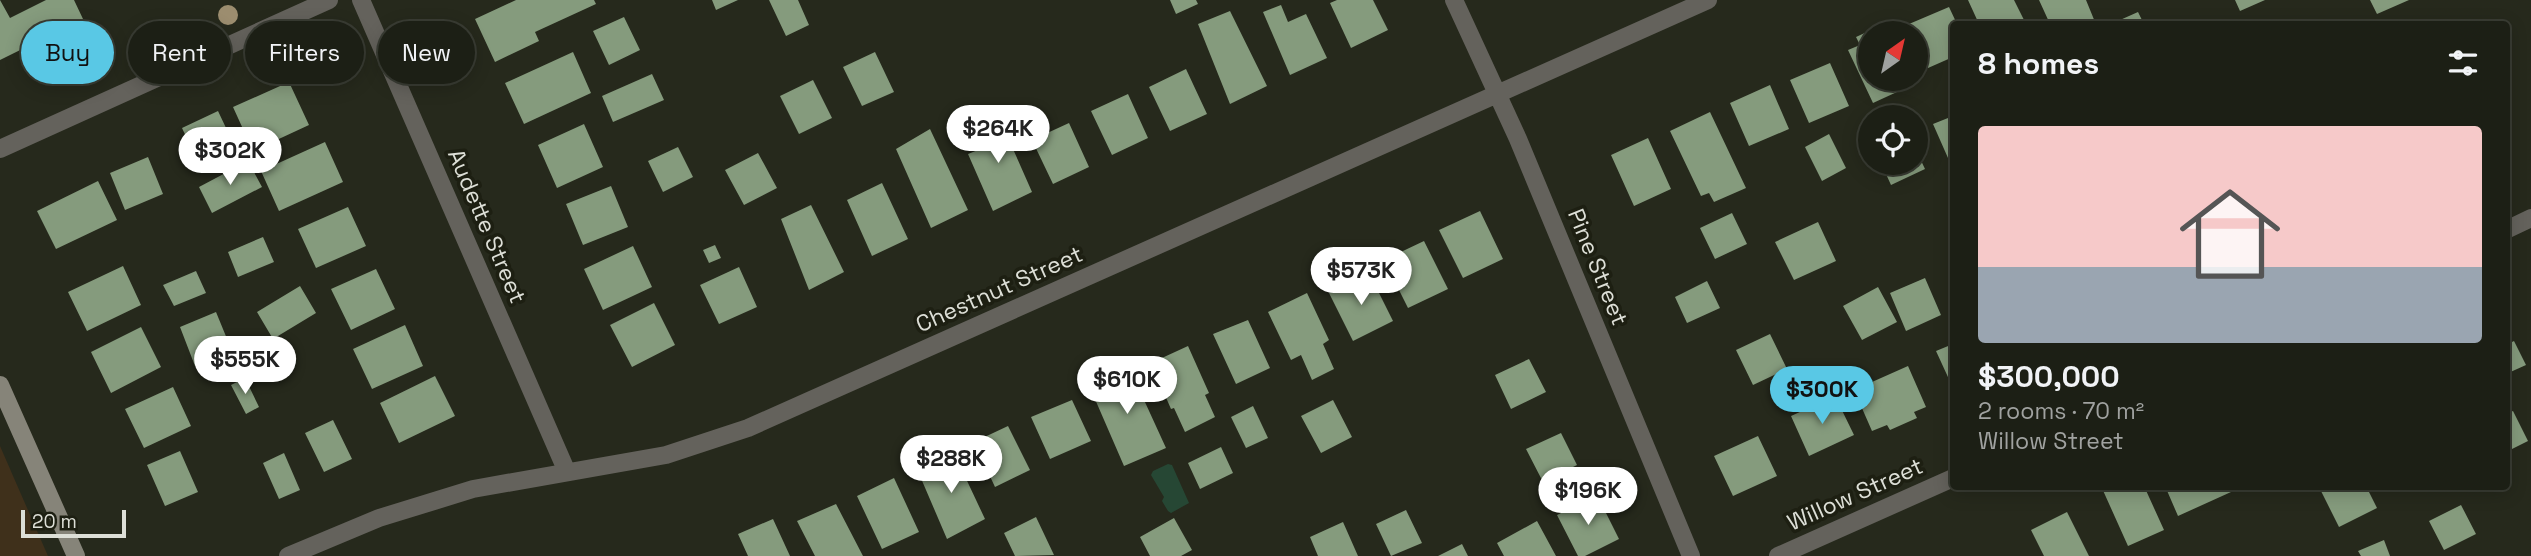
<!DOCTYPE html>
<meta charset="utf-8">
<style>
:root{--surface:#1c1f15;--page:#25271e;--text:#f1f3f6;--muted:#a0a2a0;--line:#3a3d34;--accent:#59c8e5}
body{margin:0;font-family:"Space Grotesk",sans-serif;background:var(--page);color:var(--text);height:100vh;display:flex;flex-direction:column;font-size:26px;white-space:nowrap}
*{box-sizing:border-box;margin:0}
p{font-size:23px;color:var(--muted)}
.icon{flex:none;width:38px;height:38px;fill:none;stroke:currentColor;stroke-width:2;stroke-linecap:round;stroke-linejoin:round}
.map{position:relative;flex:1;overflow:hidden}
.drawer{position:absolute;left:1950px;top:21px;width:560px;height:469px;display:flex;flex-direction:column;background:var(--surface);border-radius:7px;box-shadow:0 4px 18px #0003,0 0 0 2px var(--line)}
.drawer>*{flex:none}
.guide{position:absolute;left:21px;top:21px;width:665px;height:63px;display:flex;gap:14px}
.needle{width:46px;rotate:34deg}
.buttons{position:absolute;left:1858px;top:21px;display:grid;gap:14px}
.buttons a{display:grid;place-items:center;width:70px;height:70px;border-radius:50%;background:var(--surface);box-shadow:0 4px 18px #0003,0 0 0 2px var(--line);font-size:35px}
.scale{position:absolute;left:21px;bottom:18px;width:105px;box-sizing:border-box;padding-left:7px;border:4px solid #dddfd7;border-top:0;font-size:19px;line-height:24px;white-space:nowrap;color:#dddfd7;-webkit-text-stroke:5px #1d1f12;paint-order:stroke}
.price{position:absolute;translate:-50% -60px;padding:0 16px;border-radius:24px;background:#fff;color:#222;font-size:23px;line-height:46px;filter:drop-shadow(0 2px 4px #0008)}
.price::after{content:'';position:absolute;left:50%;top:42px;width:21px;height:16px;margin-left:-10px;background:inherit;clip-path:polygon(0 0,100% 0,50% 100%)}
.price.active{background:var(--accent);color:#111}
ul{padding:0;list-style:none}
li{display:grid;align-content:center;gap:14px;height:371px;padding:0 28px}
li+li{border-top:2px solid var(--line)}
li span{display:grid;place-items:center;height:217px;border-radius:7px;color:#555}
li>.icon{margin-inline-start:auto}
span .icon{width:126px;height:126px;fill:#fffc;stroke-width:1}
li b{font-size:30px}
h2{display:flex;justify-content:space-between;align-items:center;height:84px;padding:0 28px;font-size:30px}
.chip{padding:0 24px;border-radius:32px;background:var(--surface);box-shadow:0 4px 18px #0003,0 0 0 2px var(--line);font-size:24px;line-height:63px}
.chip.active{background:var(--accent);color:#111}
.map>svg:first-child{display:block}
</style>
<div class="map">
<svg width="2531" height="556" viewBox="0 0 2531 556">
<rect width="100%" height="100%" fill="#26291c"/>
<path fill="#3f301b" d="M0 446 48 556H0Z"/>
<path fill="#264734" d="M1168 464 1172 465 1189 503 1171 513 1168 511 1162 501 1164 497 1151 475 1153 471Z"/>
<path fill="#859b7d" d="M0 0 10 18 46 0H74L83 19 0 60Z
M516 0H594L596 4 535 32 539 41 495 62 475 19Z
M712 0H738L716 10Z
M769 0H798L809 25 786 36Z
M1170 0H1196L1198 4 1176 14Z
M1337 0H1373L1388 30 1351 48 1330 3Z
M1968 0H2014L2026 24H1979Z
M2039 0H2086L2095 22 2089 24H2050Z
M2235 0H2265L2240 11Z
M2370 0H2409L2377 14Z
M1281 5 1288 22 1306 14 1327 58 1290 75 1263 12Z
M1949 7 1957 24H1953V57L1928 68 1916 40V33H1913L1909 24Z
M1230 11 1267 86 1230 104 1198 24Z
M2138 12 2144 24H2111Z
M624 17 640 50 609 65 593 31Z
M1869 31 1871 35V79H1907L1910 86 1873 103 1848 50 1860 45 1856 37Z
M573 52 591 93 524 124 505 83Z
M875 52 894 92 862 106 843 67Z
M1830 63 1849 106 1809 123 1790 80Z
M1186 69 1207 114 1170 131 1149 87Z
M652 74 664 100 613 122 602 96Z
M813 80 832 118 799 134 780 96Z
M289 82 309 125 253 151 233 107Z
M1770 85 1789 129 1749 146 1730 103Z
M1128 94 1148 138 1112 155 1091 111Z
M218 111 235 147 199 164 182 128Z
M1710 112 1746 188 1714 202 1709 193 1701 196 1670 131Z
M998 115 1032 192 993 211 968 154 983 148 974 126Z
M1953 116V156L1948 158 1933 124Z
M1069 123 1089 167 1053 184 1032 140Z
M584 124 603 167 557 188 538 145Z
M930 129 968 210 931 228 896 149Z
M1829 134 1846 168 1822 181 1805 147Z
M1648 138 1671 189 1634 206 1611 155Z
M325 142 343 182 279 211 261 171Z
M678 147 693 177 663 192 648 161Z
M1916 150 1925 169 1891 185 1881 163H1916Z
M758 153 777 188 744 205 725 170Z
M148 157 163 194 125 210 110 173Z
M248 161 262 187 212 213 199 187Z
M98 181 117 220 56 249 37 211Z
M882 183 908 239 872 256 847 200Z
M611 186 628 227 583 245 566 204Z
M811 205 844 272 809 290 781 219Z
M348 207 366 246 316 268 298 229Z
M1480 211 1503 259 1463 278 1439 230Z
M1732 213 1747 244 1715 259 1700 228Z
M1818 222 1836 261 1794 280 1775 242Z
M263 237 274 262 238 277 228 252Z
M1424 241 1448 289 1408 308 1384 260Z
M715 245 721 258 709 263 703 250Z
M633 246 652 287 603 310 584 269Z
M123 266 141 305 87 331 68 292Z
M739 267 757 307 719 324 700 285Z
M376 269 395 309 351 330 331 289Z
M196 271 206 293 174 306 163 285Z
M1369 273 1393 321 1353 341 1329 293Z
M1925 278 1941 315 1906 331 1890 293Z
M1707 281 1720 308 1687 323 1675 297Z
M300 286 316 313 273 339 257 312Z
M1878 287 1897 322 1862 340 1843 306Z
M1307 293 1329 340 1323 344 1334 369 1312 380 1301 355 1291 360 1268 312Z
M654 303 675 345 632 367 610 325Z
M216 312 232 351 195 366 180 327Z
M1248 320 1270 368 1236 384 1213 334Z
M405 325 423 366 372 389 353 349Z
M141 327 161 367 111 393 91 352Z
M1770 334 1787 369 1753 385 1736 350Z
M2514 341 2526 365 2506 374V345Z
M1953 344V388L1936 351Z
M1188 346 1209 393 1205 395 1215 417 1185 432 1174 408 1171 409 1151 363Z
M1529 359 1546 392 1511 409 1495 375Z
M1128 365 1166 448 1124 466 1088 383Z
M1908 366 1926 407 1914 412 1917 418 1890 430 1887 425 1872 431 1854 390Z
M435 376 455 416 399 443 380 403Z
M245 378 259 407 246 414 231 385Z
M173 387 191 426 144 448 125 409Z
M1835 396 1854 435 1809 456 1791 416Z
M1072 400 1091 441 1050 459 1031 417Z
M1333 400 1352 437 1321 453 1301 416Z
M1253 406 1268 438 1246 448 1231 417Z
M2513 411 2528 441 2506 452V414Z
M333 420 352 459 324 472 305 433Z
M1008 426 1030 470 995 487 974 442Z
M1561 433 1577 465 1543 482 1526 449Z
M1758 436 1777 476 1733 496 1714 456Z
M1221 447 1233 473 1200 489 1188 463Z
M180 451 198 492 165 506 147 465Z
M953 451 985 519 947 539 917 469Z
M284 453 300 490 279 499 263 463Z
M894 478 919 532 882 549 857 496Z
M2101 486H2144L2164 530 2128 546Z
M2165 486H2229L2231 492 2178 516Z
M2331 486H2366L2377 508 2339 527 2321 491Z
M1597 495 1619 539 1585 556H1578L1557 515Z
M836 504 863 556H815L797 521Z
M2461 505 2476 534 2444 550 2429 521Z
M1406 510 1422 543 1391 556 1376 524Z
M2067 512 2089 556H2044L2031 530Z
M1036 517 1054 555 1015 556 1004 533Z
M1174 518 1192 550 1181 556H1150L1140 537Z
M773 519 790 556H748L738 534Z
M1537 521 1556 556H1504L1497 543Z
M1343 522 1358 556H1318L1310 537Z
M2384 540 2390 556H2361L2358 551Z
M1462 544 1468 556H1438Z"/>
<g fill="none" stroke-linecap="round" stroke-linejoin="round">
<path stroke="#64625c" stroke-width="18" d="M361 0 567 472
M1454 0 1518 139 1691 556
M0 149 329 0
M2506 230 2531 218
M288 556 379 518 473 489 666 455 748 428 1708 0
M1778 556 1953 478"/>
<path stroke="#868479" stroke-width="18" d="M0 385 76 556"/>
</g>
<circle fill="#9c8d6f" cx="228" cy="15" r="10"/>
<g text-anchor="middle" stroke-width="7" stroke-linejoin="round" paint-order="stroke">
<g font-size="23" fill="#dddfd7" stroke="#1d1f12">
<text transform="translate(487 226) rotate(67)" y="8">Audette Street</text>
<text transform="translate(1598 267) rotate(68)" y="8">Pine Street</text>
<text transform="translate(999 289) rotate(-24)" y="8">Chestnut Street</text>
<text transform="translate(1855 494) rotate(-24)" y="8">Willow Street</text>
</g>
</g>
</svg>
<div class="buttons">
<a><svg class="needle" viewBox="-14 -14 28 28"><path d="M0-13l5 13h-10z" fill="#e53935"/><path d="M0 13l5-13h-10z" fill="#a0a2a0"/></svg></a>
<a><svg class="icon" aria-label="locate" viewBox="0 0 24 24"><circle cx="12" cy="12" r="6"/><path d="M12 2v4M12 18v4M2 12h4M18 12h4"/></svg></a>
</div>
<div class="scale">20 m</div>
<b class="price" style="left:998px;top:165px">$264K</b>
<b class="price" style="left:230px;top:187px">$302K</b>
<b class="price" style="left:1361px;top:307px">$573K</b>
<b class="price" style="left:245px;top:396px">$555K</b>
<b class="price" style="left:1127px;top:416px">$610K</b>
<b class="price active" style="left:1822px;top:426px">$300K</b>
<b class="price" style="left:951px;top:495px">$288K</b>
<b class="price" style="left:1588px;top:527px">$196K</b>
<div class="guide">
<a class="chip active">Buy</a>
<a class="chip">Rent</a>
<a class="chip">Filters</a>
<a class="chip">New</a>
</div>
<section class="drawer">
<h2>8 homes<svg class="icon" aria-label="filters" viewBox="0 0 24 24"><path d="M4 7h16M4 17h16"/><circle cx="9" cy="7" r="2"/><circle cx="15" cy="17" r="2"/></svg></h2>
<ul>
<li><span style="background:linear-gradient(#f6c9c9 65%,#9aa5b1 0)"><svg class="icon" aria-label="home" viewBox="0 0 24 24"><path d="M3 11l9-7 9 7M6 9v11h12V9"/></svg></span><div><b>$300,000</b><p>2 rooms · 70 m²</p><p>Willow Street</p></div></li>
</ul>
</section>
</div>
